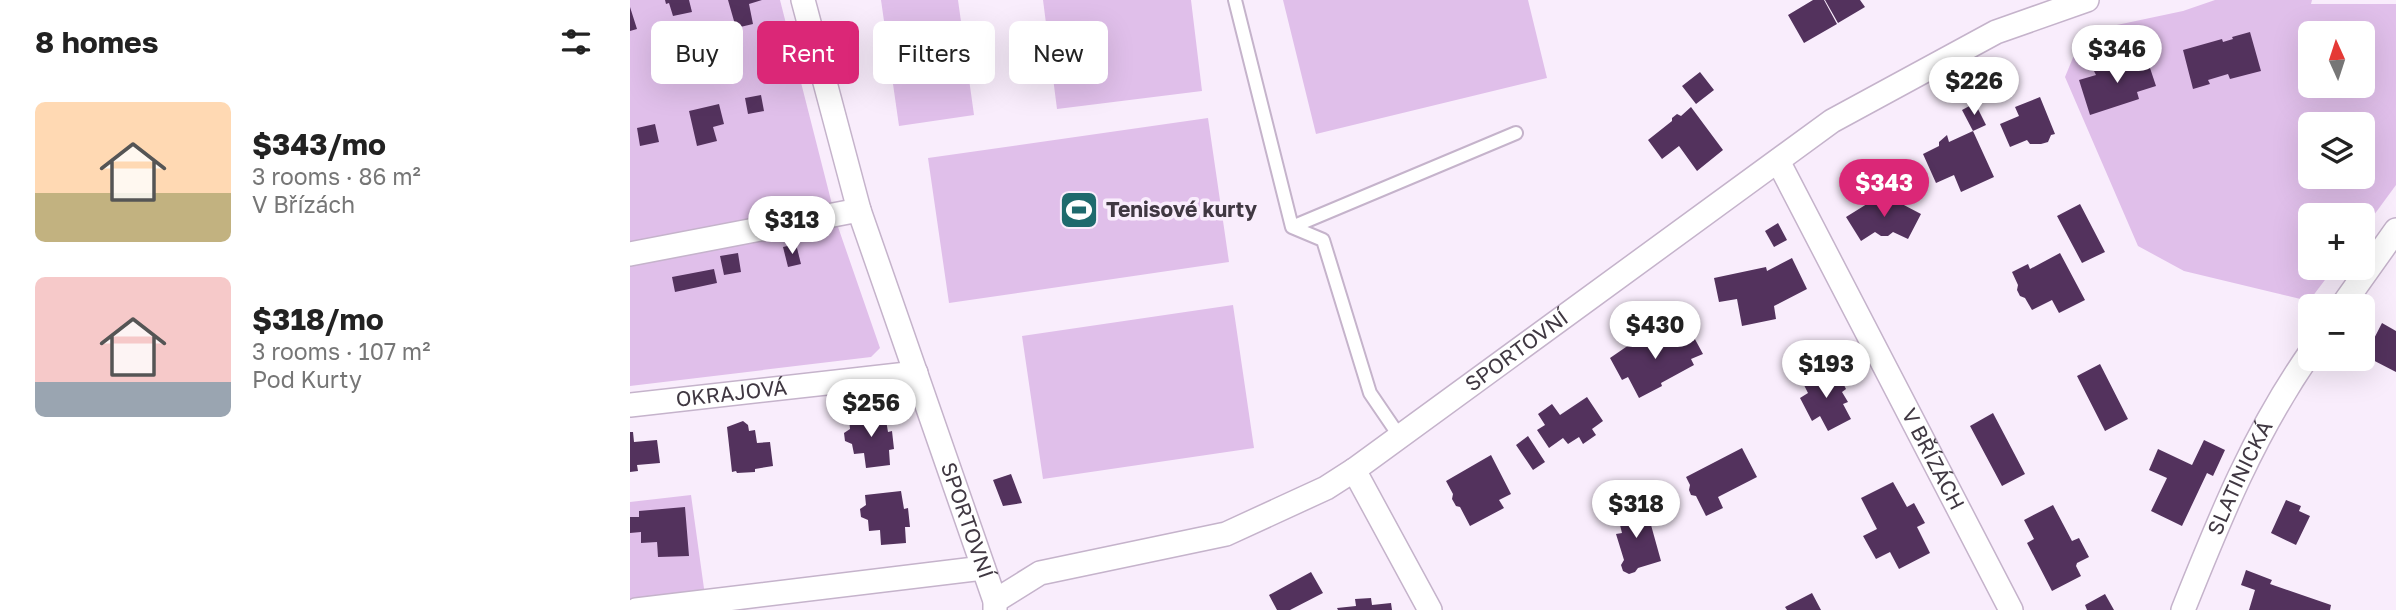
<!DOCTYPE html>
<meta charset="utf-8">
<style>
:root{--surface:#fff;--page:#f6f6f6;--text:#222;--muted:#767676;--accent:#db2777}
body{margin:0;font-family:"Golos Text",sans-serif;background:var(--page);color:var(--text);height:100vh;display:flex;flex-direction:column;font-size:26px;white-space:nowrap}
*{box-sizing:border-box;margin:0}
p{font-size:23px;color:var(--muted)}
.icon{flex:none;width:38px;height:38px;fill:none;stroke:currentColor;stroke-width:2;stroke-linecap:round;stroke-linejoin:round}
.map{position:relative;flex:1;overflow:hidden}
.sheet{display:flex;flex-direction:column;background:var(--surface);width:630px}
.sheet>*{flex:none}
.banner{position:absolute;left:21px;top:21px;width:665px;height:63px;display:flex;gap:14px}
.needle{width:46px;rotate:357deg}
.buttons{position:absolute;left:1668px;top:21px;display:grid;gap:14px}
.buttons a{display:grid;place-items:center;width:77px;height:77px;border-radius:10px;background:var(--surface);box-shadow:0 7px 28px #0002;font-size:35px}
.price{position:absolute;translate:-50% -60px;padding:0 16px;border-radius:24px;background:#fff;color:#222;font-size:23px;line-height:46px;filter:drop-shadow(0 2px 4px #0008)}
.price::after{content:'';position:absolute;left:50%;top:42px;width:21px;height:16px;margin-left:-10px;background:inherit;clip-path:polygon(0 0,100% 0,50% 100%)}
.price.active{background:var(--accent);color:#fff}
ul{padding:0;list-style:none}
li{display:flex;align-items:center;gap:21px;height:175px;padding:0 35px}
li span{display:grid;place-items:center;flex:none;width:196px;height:140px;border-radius:10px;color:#555}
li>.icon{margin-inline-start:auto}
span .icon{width:84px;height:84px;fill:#fffc;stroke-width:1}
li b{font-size:30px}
h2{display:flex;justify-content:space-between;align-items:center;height:84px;padding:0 35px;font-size:30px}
.chip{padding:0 24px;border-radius:10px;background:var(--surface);box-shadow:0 7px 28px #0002;font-size:24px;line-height:63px}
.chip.active{background:var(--accent);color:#fff}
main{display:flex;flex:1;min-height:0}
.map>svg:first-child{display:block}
</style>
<main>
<section class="sheet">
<h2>8 homes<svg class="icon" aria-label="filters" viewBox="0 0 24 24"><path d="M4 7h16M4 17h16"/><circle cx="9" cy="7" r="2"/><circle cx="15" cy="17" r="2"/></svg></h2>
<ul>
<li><span style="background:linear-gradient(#ffd9b3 65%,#c2b280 0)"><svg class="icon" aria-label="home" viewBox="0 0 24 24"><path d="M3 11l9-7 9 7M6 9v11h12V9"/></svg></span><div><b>$343/mo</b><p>3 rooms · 86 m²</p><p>V Břízách</p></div></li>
<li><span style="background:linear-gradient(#f6c9c9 75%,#9aa5b1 0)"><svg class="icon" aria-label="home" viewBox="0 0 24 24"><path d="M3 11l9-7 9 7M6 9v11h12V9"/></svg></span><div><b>$318/mo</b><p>3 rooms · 107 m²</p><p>Pod Kurty</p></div></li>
</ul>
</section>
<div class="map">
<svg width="1766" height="610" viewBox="0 0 1766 610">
<rect width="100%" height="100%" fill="#f9edfc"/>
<path fill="#e0bfea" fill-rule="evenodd" d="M0 0H150L207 224 250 348 241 357 0 386Z
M251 0H328L344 115 269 126Z
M413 0H561L572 91 427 109Z
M653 0H898L917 78 686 134Z
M1585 0H1682L1681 4H1766V185L1733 230 1732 215H1680V268H1704L1679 301 1554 271 1508 246 1435 77 1447 48 1482 26 1553 11ZM1680 33H1732V86H1680ZM1680 124H1732V177H1680Z
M578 118 599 262 319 303 298 158Z
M603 305 624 448 413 479 392 336Z
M61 495 77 610H0V502Z"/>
<path fill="#53325d" d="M35 0H59L62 12 43 16 39 3 36 4Z
M98 0H132L119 4 123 24 106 28Z
M1183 0H1194L1207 24 1174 43 1158 15Z
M1195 0H1230L1235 7 1208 23Z
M0 7 7 29 0 31Z
M1620 32 1631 71 1600 79 1598 74 1578 80 1580 84 1563 89 1553 50 1592 39 1593 42 1603 39 1602 37Z
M1516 56 1526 86 1507 92 1509 99 1460 115 1449 80 1466 75 1464 71Z
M1070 72 1084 90 1066 104 1052 86Z
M131 95 134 111 118 114 115 98Z
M1410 97 1425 134 1421 135 1418 142 1411 144H1400L1397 140 1380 147 1370 124 1389 116 1385 107Z
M1345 103 1356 125 1343 131 1332 110Z
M89 104 94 124 83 127 87 141 67 146 59 111Z
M1061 107 1093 150 1067 171 1049 146 1032 159 1018 140 1042 121V118L1047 114 1051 116Z
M25 124 29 142 10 146 7 128Z
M1343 131 1364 177 1331 192 1324 175 1306 183 1293 154 1309 146V142L1317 135 1319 142Z
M1253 194 1291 214 1278 239 1263 232 1258 236H1251L1245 232 1231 241 1216 217Z
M1450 204 1475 252 1452 263 1427 216Z
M1148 223 1157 240 1144 247 1135 231Z
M166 244 171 264 158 267 153 247Z
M108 253 111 272 94 275 90 256Z
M1430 253 1455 300 1429 313 1422 300 1402 310 1395 298 1390 296 1387 290 1388 285 1382 272 1398 264 1400 269Z
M1162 258 1177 289 1144 306 1146 319 1112 326 1107 299 1089 302 1084 278 1136 267 1137 271Z
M84 269 87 283 45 292 42 277Z
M1752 323 1766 331V372L1735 356Z
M1032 330 1039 345 1048 340 1047 338 1060 330 1073 354 1061 359 1064 365 1031 383 1032 386 1009 398 998 377 992 380 980 358 996 347Z
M1470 364 1498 419 1475 431 1447 376Z
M1195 370 1201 381 1210 377 1216 389 1212 392 1218 402 1213 404 1221 419 1198 431 1190 416 1182 421 1170 398 1178 393 1172 381Z
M957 397 973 421 962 429 966 435 953 444 949 437 938 444 933 438 919 448 907 430 915 425 908 414 922 404 930 415Z
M1363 413 1395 474 1372 486 1340 426Z
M255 414 258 432 262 431 264 449 259 450 260 465 236 468 234 453 224 454 222 444 215 441 214 433 220 429 219 418Z
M113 421 118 425 119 431 125 430 127 443 140 442 143 466 125 469V472L107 473 106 471 102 472 97 427Z
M0 432H3L4 442 27 440 30 463 7 465 8 471 0 472Z
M898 436 915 462 903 470 886 445Z
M1574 440 1595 450 1583 476 1577 473 1552 526 1521 511 1537 478 1519 470 1528 449 1562 465Z
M1112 448 1127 477 1088 497 1093 508 1076 516 1066 496 1061 495 1059 490 1060 485 1056 477Z
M861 455 881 494 869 500 874 508 840 526 830 507 826 506 822 499 823 494 816 481Z
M381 474 392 503 373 506 363 480Z
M1263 482 1277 507 1284 503 1295 523 1287 527 1300 553 1269 569 1260 552 1246 559 1233 536 1247 529 1231 498Z
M271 491 274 509 278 508 280 527H275L276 543 251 545 250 530 239 531 238 520 231 517 230 509 236 505 235 495Z
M1656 500 1671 506 1669 511 1680 516 1666 545 1641 533Z
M1008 503 1015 526 1021 525 1031 561 1008 568 1005 572 999 574 993 571 991 565 994 560 986 534 992 533 986 509Z
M1423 505 1442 541 1449 538 1459 557 1447 563 1446 566 1451 576 1422 591 1397 543 1404 539 1394 520Z
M55 507 59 556 28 557 27 542 11 543V532L0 533V517H9V511Z
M1616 570 1642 580 1640 584 1701 605 1700 610H1619L1625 590 1611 585Z
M681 572 693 593 660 610H647L639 595Z
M1182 593 1191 610H1157L1155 607Z
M1475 594 1484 610H1457L1455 605Z
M741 598 742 605 761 603 762 610H708L707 608 726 606 725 599Z"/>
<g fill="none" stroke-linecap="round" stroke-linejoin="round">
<g stroke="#c5b3cb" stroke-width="16">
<path id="lane" d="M605 0 662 227 693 240 740 393 770 437
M662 227 886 133"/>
</g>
<g stroke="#c5b3cb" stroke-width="26">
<g id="street">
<path id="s1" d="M173 0 229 210 365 601V610"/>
<path id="s2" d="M1148 161 1381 610"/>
<path d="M0 254 229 210"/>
<path d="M1712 306 1766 230"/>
<path id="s3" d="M0 405 286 373"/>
<path d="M724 470 800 610"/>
<path id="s4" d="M365 601 410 573 596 534 696 488 724 470 1202 121 1366 32 1457 0"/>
<path d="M6 610 353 568"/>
<path id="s5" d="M1553 610C1590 518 1623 435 1680 353"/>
</g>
</g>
<use href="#lane" stroke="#fff" stroke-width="12"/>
<use href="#street" stroke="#fff" stroke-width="23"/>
</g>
<defs>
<g id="stadium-square" transform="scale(2.0125)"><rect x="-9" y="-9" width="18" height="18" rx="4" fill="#1e6a6d" stroke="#f9edfc"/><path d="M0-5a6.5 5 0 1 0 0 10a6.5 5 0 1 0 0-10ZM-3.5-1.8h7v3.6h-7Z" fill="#fff"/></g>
</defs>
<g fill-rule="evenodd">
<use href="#stadium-square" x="449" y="210"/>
</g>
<g text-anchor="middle" stroke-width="7" stroke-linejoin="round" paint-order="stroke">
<g font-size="21" font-weight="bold" fill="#403842" stroke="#f9edfc" text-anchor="start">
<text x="476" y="217">Tenisové kurty</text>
</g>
<g font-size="21" fill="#403842" stroke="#f9edfc">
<text dy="7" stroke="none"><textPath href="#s4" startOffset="588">SPORTOVNÍ</textPath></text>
<text dy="7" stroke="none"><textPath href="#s3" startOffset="102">OKRAJOVÁ</textPath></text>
<text dy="7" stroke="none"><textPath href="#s2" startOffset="336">V BŘÍZÁCH</textPath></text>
<text dy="7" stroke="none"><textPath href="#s5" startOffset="144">SLATINICKÁ</textPath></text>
<text dy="7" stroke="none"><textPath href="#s1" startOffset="546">SPORTOVNÍ</textPath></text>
</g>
</g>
</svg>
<div class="buttons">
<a><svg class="needle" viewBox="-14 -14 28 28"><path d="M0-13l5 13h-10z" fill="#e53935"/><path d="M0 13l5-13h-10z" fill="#767676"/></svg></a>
<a><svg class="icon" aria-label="layers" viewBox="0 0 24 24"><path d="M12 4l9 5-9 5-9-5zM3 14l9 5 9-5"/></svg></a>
<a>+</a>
<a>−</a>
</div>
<b class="price" style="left:1487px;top:85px">$346</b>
<b class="price" style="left:1344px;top:117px">$226</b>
<b class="price active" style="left:1254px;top:219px">$343</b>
<b class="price" style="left:162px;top:256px">$313</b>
<b class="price" style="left:1025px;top:361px">$430</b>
<b class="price" style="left:1196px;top:400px">$193</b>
<b class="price" style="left:241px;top:439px">$256</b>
<b class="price" style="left:1006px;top:540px">$318</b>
<div class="banner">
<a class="chip">Buy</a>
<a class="chip active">Rent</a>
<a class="chip">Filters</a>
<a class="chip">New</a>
</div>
</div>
</main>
